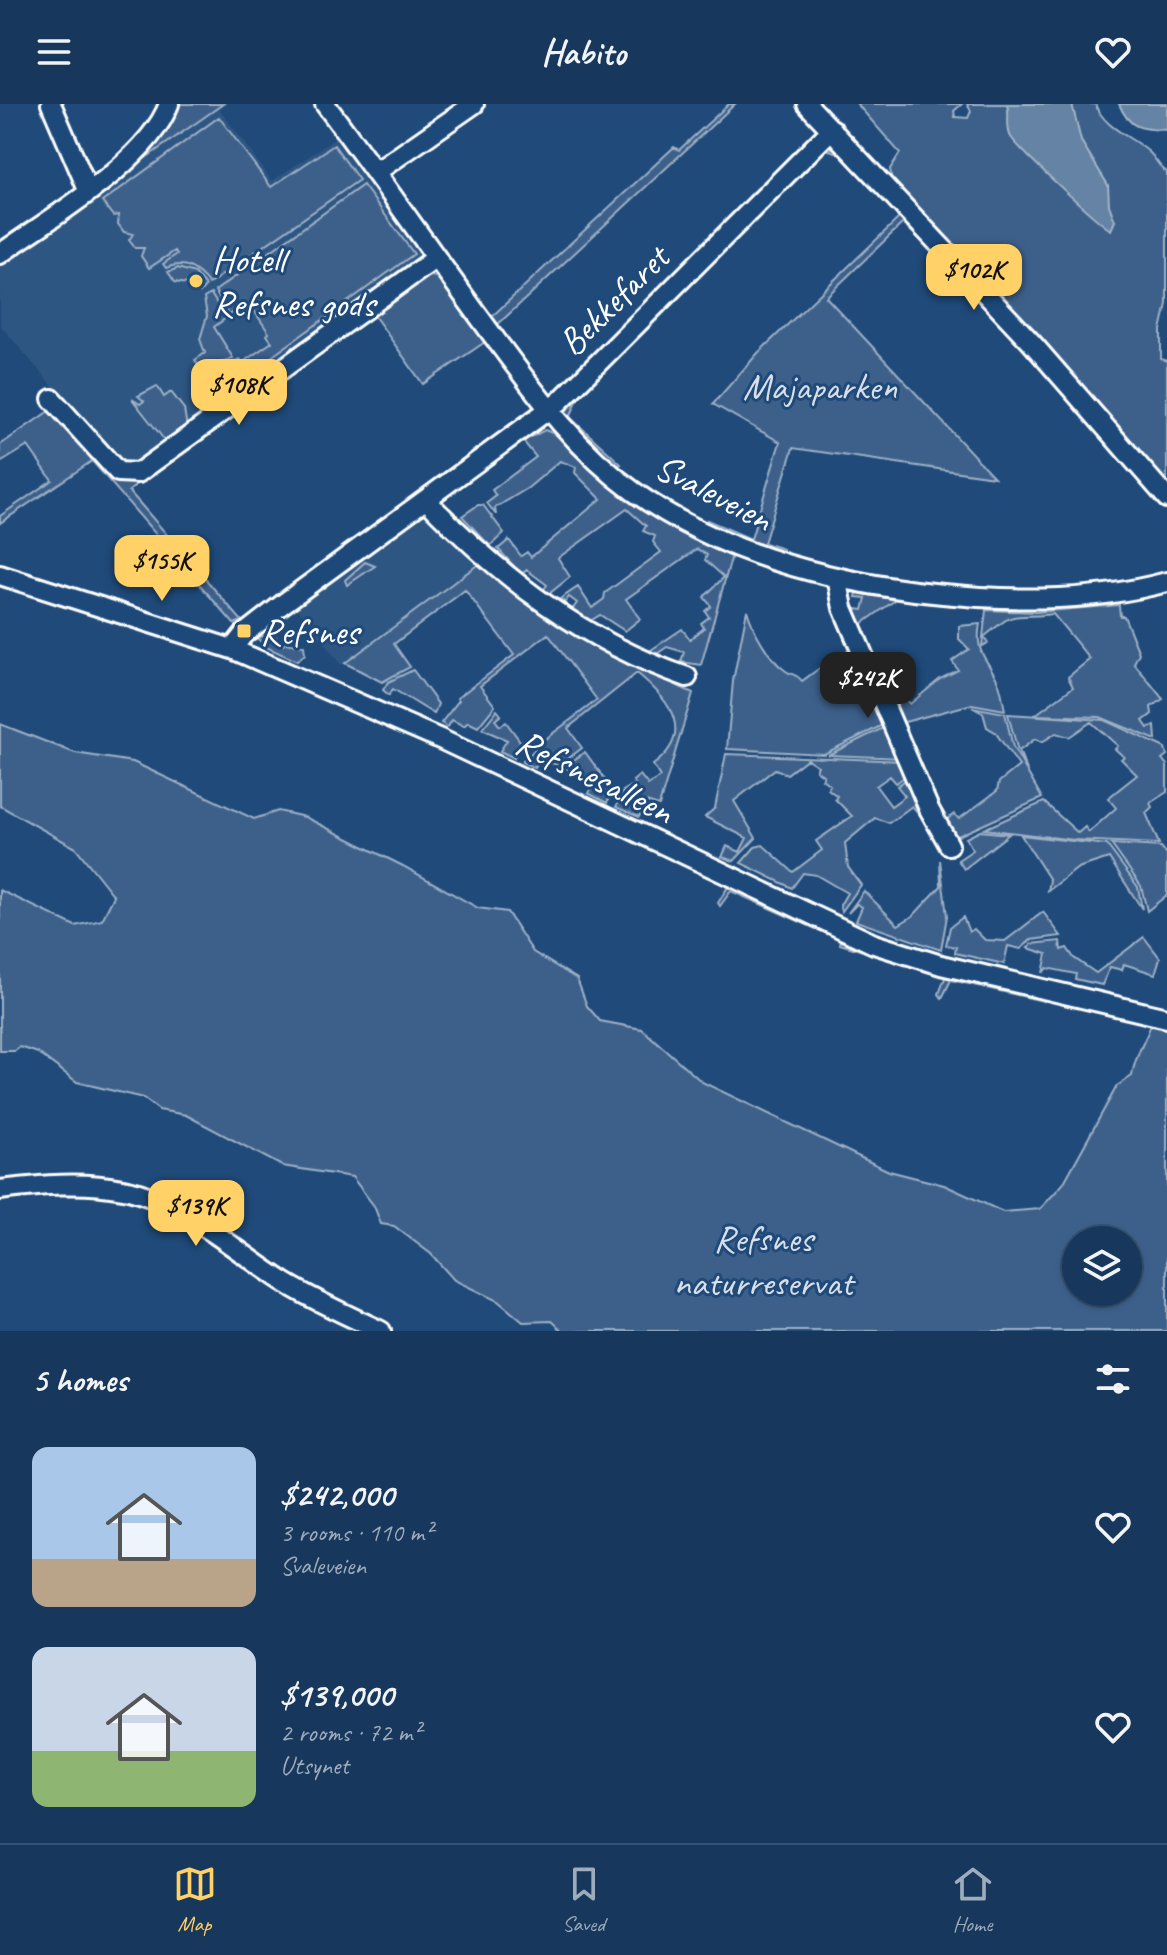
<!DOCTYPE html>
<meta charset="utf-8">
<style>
:root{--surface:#17385c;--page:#244365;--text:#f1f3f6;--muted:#9eacbb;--line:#365272;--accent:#ffd166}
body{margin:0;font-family:Caveat,sans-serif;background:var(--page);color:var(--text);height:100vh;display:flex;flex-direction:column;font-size:30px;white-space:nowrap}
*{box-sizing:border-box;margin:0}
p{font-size:26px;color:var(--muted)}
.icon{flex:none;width:44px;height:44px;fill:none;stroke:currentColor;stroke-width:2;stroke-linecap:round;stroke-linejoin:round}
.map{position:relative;height:1227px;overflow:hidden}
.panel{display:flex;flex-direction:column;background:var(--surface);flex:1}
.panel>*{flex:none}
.fabs{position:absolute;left:1062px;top:1122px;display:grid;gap:16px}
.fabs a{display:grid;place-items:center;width:80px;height:80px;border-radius:50%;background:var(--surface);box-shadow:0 2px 6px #0004,0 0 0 2px var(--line);font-size:40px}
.price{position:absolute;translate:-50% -68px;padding:0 18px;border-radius:16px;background:var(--accent);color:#111;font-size:26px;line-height:52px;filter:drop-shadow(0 2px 4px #0008)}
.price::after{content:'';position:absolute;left:50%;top:48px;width:24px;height:18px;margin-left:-12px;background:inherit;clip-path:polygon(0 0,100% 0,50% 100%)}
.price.on{background:#222;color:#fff}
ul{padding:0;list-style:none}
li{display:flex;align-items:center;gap:24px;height:200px;padding:0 32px}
li span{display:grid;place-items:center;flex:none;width:224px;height:160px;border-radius:16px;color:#555}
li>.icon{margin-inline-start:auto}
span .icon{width:96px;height:96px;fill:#fffc;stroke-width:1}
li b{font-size:34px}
h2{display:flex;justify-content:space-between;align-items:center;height:96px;padding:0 32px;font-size:34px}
header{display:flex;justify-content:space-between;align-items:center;height:104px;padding:0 32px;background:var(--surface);font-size:36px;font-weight:800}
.menu{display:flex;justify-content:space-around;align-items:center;height:112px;border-top:2px solid var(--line);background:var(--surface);font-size:22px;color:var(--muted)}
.menu a{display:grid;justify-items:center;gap:4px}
.menu .on{color:var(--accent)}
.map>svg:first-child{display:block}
</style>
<header><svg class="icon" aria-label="menu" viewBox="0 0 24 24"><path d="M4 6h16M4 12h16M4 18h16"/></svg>Habito<svg class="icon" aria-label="heart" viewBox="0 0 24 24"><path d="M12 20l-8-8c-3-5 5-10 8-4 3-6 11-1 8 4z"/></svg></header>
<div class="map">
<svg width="1167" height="1227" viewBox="0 0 1167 1227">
<rect width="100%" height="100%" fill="#1f4a7a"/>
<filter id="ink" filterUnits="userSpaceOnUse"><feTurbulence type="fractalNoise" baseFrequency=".0125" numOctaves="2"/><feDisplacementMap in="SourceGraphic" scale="16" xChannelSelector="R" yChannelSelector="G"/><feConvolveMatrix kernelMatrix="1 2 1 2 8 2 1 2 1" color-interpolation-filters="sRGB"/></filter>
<g filter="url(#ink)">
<path fill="#2e5683" d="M218 3 272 77 336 34 420 144V151L419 156 214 306 129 363H122L0 221V160Z
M429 406 480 459 341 561 296 502Z"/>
<path fill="#3c618b" stroke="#9eb0c5" stroke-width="2" fill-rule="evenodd" d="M180 0H223L110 79C140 55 164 36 180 0Z
M729 0H735L495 223 488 216 674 43 679 46Z
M857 0H962L954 7 955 13 968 14 971 7 967 0H1095C1105 25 1131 32 1149 48 1157 55 1158 63 1167 68V200L1161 226V255L1167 257V381L892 78 890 65 900 49Z
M219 13 271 83 334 41 359 76 209 180C197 165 185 156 166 164L163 160 177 150 175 147 149 164 141 152 144 144H135L129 136 133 130 124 128 118 120 119 111 113 112 102 98Z
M834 43 843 47 920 130 917 133 903 119 826 193 994 373 793 344 764 439 783 445 781 451 706 420 707 416 751 435 780 338 713 300 758 249 898 115 896 108C878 89 855 51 829 46Z
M363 81 414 150 245 272 247 282 241 287 236 279 225 287 211 266 240 255 243 258 272 238 267 231 269 229 249 199 229 211 215 187Z
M178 164 195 169 206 182 200 189 187 180 175 178 168 168Z
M430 172 437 173 485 238 423 280 373 210Z
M211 190 226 214 214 223 233 254 201 266 195 256 205 249 200 235 207 212 204 194Z
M157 282 164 293 171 288 184 305 187 324 166 338 132 295 140 300 144 297 138 292Z
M581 288 570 313 621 360 616 363 567 318 563 310 569 299Z
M49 307 142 376 129 387 242 517 234 520 92 357 0 419V412L52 376 28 342 0 359V341Z
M545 326 564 334 686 430 732 451 701 561 681 558 684 548 667 543 652 553 645 550 682 525 690 535 704 524 701 519 709 513 705 507 711 502 704 493 724 473 705 456 707 451 697 445 626 495 640 515 625 527 600 511 587 519 570 509 577 499 569 493 565 498 560 495 578 483 592 504 604 495 605 489 661 448 653 438 655 432 643 427 646 422 627 405 558 454 570 473 545 493 540 490 547 481 527 466 517 473 514 462 498 445 509 436 521 452 527 448 531 453 601 395 575 369 576 363 560 357 528 384 495 404 496 411 487 399 496 392 492 386 536 353 523 337Z
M478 401H483L504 429 490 442 462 412Z
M365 458 375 462 347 481 345 476Z
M480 459C544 515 616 554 693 589L659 702 646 698 639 713 616 703 623 687 635 680 633 677 640 671 648 681 660 673 653 661C695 630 671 597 637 569L568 624 582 644 560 661 539 657 535 664 522 658 544 636 597 596 548 530 480 582 495 602 478 623 468 618 464 622 452 616 448 623 441 619 459 596 457 594 514 551 465 486 394 540 410 563 382 578 345 559Z
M857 489 893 495 894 497 856 524 849 504 863 506 866 494 856 493Z
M1119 501 1120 512H1124L1139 549 1134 559 1163 595 1151 603 1152 610 1143 617 1148 624 1155 622 1156 636 1100 613 1035 611 1073 583 1068 573 1090 555 1053 510C1007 516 1020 503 984 533L988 539 982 542 986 506 1036 508Z
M747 506C752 524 769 556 786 567 793 572 796 569 802 577L821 563 824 566 854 541 887 619 824 650 727 645 733 577Z
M980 520C974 551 989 555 999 580 1002 588 1003 598 1005 606L972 600 897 620 891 605 905 595 910 600 940 575 958 566 952 557 969 545 959 535V522Z
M261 532 276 533 274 538 283 541 285 539 304 542 305 550 297 557 266 543 258 535Z
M413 566 438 600 434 610 393 585 389 591 383 586 388 578Z
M972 603 1005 609 1013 643 1042 694 958 732 941 720 954 710 959 715 997 687 999 678 1019 662 995 628 987 623 983 609Z
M497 606 501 611 495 616 500 622 506 618 520 637 514 654 500 647 507 636 482 625Z
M1008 610 1104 616 1165 644 1167 651 1162 655 1167 661V688L1150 699 1152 703 1146 709 1159 740 1074 736 984 725 1044 698 1078 729 1085 723 1089 728 1116 704 1108 694 1137 671 1121 655 1124 653 1115 645 1118 642 1091 618 1069 633 1056 629 1042 638 1035 635 1019 647 1027 666 1017 644Z
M0 620 75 649 133 658 254 715 278 707 305 713 403 762 478 804 507 808 533 848 577 875 587 902 600 917 642 925 702 978 889 1067 944 1081 1003 1108 1040 1105 1063 1080 1117 982 1132 972C1134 954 1144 939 1150 923L1159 919 1167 920V1227H563L552 1217 523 1218 498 1197 454 1176 431 1150 394 1122 381 1120 374 1102 352 1073 282 1062 186 1011 159 1006 143 994 77 978 38 949 20 943 15 947H0V786L75 822 102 816 114 792 76 744 0 702ZM1076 1136H1128V1188H1076Z
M889 621 903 654 828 651Z
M585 648 612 685 607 699 588 689 595 678 564 663Z
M726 650 904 657 910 669 896 679 890 672 876 682 891 702 905 692 897 682 911 672 929 721 912 702 889 719 875 714 845 739 848 763 861 781 842 807 840 801 847 789 816 771 803 769 792 784 741 759 755 743 763 741 793 768 822 746 816 737 852 712 835 695 837 692 828 685 830 681 822 675 824 672 816 666 818 662 807 655 787 670 775 665 734 697 756 734 734 757 722 753 727 742 740 748 747 734 705 713 715 704Z
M980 727 1009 730 964 765 958 756 973 746 966 734Z
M1021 731 1107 741 1138 783 1142 805 1109 754 1078 764 1048 787 1050 776Z
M1111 740 1161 743 1167 750V791L1147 807 1141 782Z
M940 756 947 812 941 846 856 817 862 803 857 800 848 809 864 787 898 821 913 812 941 782Z
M729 781 824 827 825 829 731 787 720 802 718 799Z
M1043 808 1061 832 1031 836 1021 845 1008 842 1004 860 955 849 956 843 946 841 950 823 963 813 969 828 974 825 985 836 1005 837Z
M1144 833 1160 854 1155 870 1124 860 1122 866 1110 863 1102 881 1075 875 1076 870 1047 864 1043 869 1047 850 1028 844 1032 840 1060 837 1061 846 1067 844 1074 854 1096 869Z
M841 835 926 866 840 840Z
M946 871 1046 894 1044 897 951 876 942 894 939 890Z"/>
<path fill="#6583a4" stroke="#a3b5c8" stroke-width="2" d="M1007 0H1072L1081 37 1108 81 1109 101 1115 117 1111 126C1103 123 1013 41 1010 31 1006 21 1010 10 1007 0Z
M1119 0H1167V26C1142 25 1130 26 1119 0Z"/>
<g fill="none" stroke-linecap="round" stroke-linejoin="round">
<g stroke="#fff" stroke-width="24">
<path id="minor" d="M51 0 88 86
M325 0C384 79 440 160 499 240 539 294 577 346 633 387 715 446 815 474 915 487 999 497 1085 500 1167 478
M807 0 1031 238 1167 394
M376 68 474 0
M0 150C50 114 148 58 169 0
M52 295 118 368 138 369 436 154
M427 397C503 475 583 537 687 573
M0 471 232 545 438 634 874 840 941 861 1167 914
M837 473 843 504 929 705 949 741
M232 545 244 530 284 499 559 298 832 25
M0 1086C41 1081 82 1077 123 1085 179 1095 239 1150 287 1180 317 1198 349 1212 381 1227"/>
</g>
<use href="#minor" stroke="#1f4a7a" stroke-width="18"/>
</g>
</g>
<g fill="#ffd166" stroke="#1f4a7a" stroke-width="3">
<circle cx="196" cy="177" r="8"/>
<rect x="236" y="519" width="16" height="16" rx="4"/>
</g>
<g text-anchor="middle" stroke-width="6" stroke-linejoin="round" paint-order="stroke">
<g font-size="38" fill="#fff" stroke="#1f4a7a" text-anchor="start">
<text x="212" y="168">Hotell<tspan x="212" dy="44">Refsnes gods</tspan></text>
<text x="260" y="540">Refsnes</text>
</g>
<g font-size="38" fill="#fff" stroke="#1f4a7a">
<text transform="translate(613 196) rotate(-45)" y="13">Bekkefaret</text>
<text transform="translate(714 388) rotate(27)" y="13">Svaleveien</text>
<text transform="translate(595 672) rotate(26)" y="13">Refsnesalleen</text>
</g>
<g font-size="38" fill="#d8dfe8" stroke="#1f4a7a">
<text x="820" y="295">Majaparken</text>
<text x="763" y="1147">Refsnes<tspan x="763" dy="44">naturreservat</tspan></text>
</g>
</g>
</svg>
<div class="fabs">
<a><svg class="icon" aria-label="layers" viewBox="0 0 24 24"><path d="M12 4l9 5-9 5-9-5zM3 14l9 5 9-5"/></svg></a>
</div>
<b class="price" style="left:974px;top:208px">$102K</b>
<b class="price" style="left:239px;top:323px">$108K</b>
<b class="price" style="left:162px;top:499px">$155K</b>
<b class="price on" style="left:868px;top:616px">$242K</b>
<b class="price" style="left:196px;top:1144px">$139K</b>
</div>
<section class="panel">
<h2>5 homes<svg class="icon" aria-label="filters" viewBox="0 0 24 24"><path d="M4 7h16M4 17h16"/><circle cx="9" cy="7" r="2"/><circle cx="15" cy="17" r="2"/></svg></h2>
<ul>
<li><span style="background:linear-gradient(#a9c7e8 70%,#b9a48a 0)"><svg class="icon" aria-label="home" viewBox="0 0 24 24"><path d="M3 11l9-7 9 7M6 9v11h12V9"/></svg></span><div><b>$242,000</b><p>3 rooms · 110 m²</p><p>Svaleveien</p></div><svg class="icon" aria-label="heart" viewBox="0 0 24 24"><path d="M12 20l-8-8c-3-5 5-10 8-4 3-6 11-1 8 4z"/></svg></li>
<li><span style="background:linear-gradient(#c9d6e8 65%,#8fb573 0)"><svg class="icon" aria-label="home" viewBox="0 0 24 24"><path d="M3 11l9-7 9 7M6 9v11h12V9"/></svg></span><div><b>$139,000</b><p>2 rooms · 72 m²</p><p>Utsynet</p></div><svg class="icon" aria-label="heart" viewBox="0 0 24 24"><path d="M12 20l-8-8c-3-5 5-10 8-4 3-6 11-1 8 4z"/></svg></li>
</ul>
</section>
<nav class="menu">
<a class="on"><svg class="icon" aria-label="map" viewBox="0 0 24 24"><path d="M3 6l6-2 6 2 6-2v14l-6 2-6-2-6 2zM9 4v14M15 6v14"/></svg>Map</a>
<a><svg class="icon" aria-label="saved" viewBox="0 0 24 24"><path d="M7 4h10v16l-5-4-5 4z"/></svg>Saved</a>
<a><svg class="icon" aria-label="home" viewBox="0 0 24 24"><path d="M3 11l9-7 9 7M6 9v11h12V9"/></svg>Home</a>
</nav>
